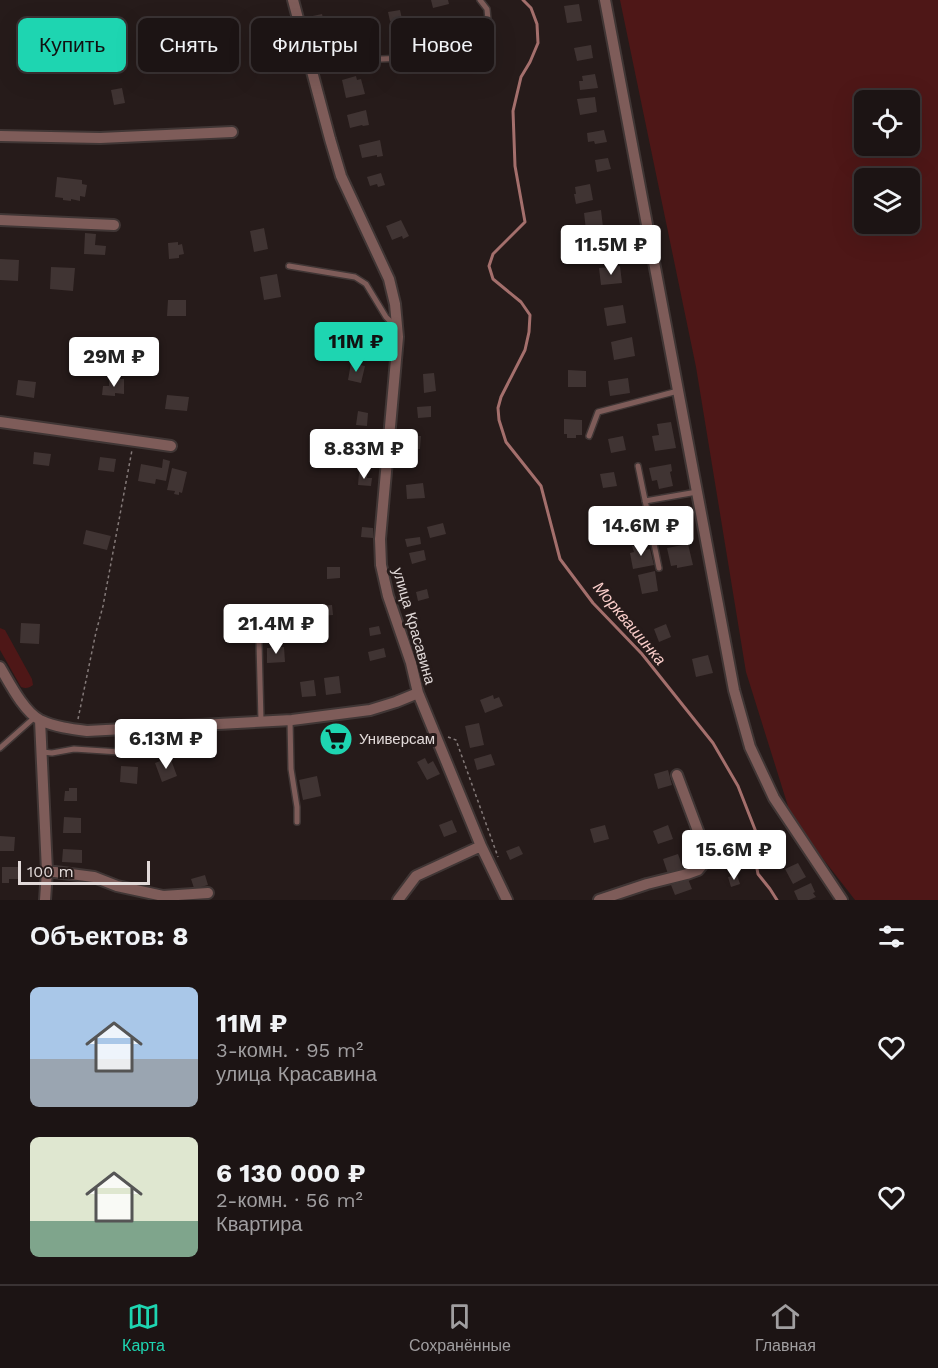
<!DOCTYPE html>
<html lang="ru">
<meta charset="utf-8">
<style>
:root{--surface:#1c1414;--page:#292122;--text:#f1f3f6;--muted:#a09ea0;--line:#3a3334;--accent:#1ed5b1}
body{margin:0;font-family:"Work Sans",sans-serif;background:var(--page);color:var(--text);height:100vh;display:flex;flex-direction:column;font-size:22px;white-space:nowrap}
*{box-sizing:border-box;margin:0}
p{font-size:20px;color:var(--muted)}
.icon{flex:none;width:33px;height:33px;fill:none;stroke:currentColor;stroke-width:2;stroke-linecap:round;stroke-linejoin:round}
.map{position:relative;height:900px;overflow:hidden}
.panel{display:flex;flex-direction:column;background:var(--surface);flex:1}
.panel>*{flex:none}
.top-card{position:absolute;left:18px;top:18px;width:600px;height:54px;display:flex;gap:12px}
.tools{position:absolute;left:854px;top:90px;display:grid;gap:12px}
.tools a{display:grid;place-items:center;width:66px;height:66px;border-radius:9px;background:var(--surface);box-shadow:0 6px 24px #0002,0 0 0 2px var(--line);font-size:30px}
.scale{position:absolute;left:18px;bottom:15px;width:132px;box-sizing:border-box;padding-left:6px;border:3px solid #e2dad9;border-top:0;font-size:16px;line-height:21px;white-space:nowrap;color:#e2dad9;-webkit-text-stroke:4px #261b1a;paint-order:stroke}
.price{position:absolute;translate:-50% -51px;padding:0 14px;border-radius:6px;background:#fff;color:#222;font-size:20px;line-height:39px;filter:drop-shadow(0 2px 3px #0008)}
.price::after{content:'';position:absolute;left:50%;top:36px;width:18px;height:14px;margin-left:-9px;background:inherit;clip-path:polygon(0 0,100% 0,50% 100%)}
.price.selected{background:var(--accent);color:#111}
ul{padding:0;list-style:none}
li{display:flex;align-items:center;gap:18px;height:150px;padding:0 30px}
li span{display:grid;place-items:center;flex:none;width:168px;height:120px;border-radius:9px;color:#555}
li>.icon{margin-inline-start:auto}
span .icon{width:72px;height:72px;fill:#fffc;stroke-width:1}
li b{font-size:26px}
h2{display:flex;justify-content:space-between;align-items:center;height:72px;padding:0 30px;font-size:26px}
.pill{padding:0 21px;border-radius:9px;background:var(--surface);box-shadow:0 6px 24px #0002,0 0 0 2px var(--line);font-size:21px;line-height:54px}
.pill.selected{background:var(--accent);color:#111}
.dock{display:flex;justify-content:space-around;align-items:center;height:84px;border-top:2px solid var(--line);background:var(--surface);font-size:16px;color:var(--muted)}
.dock a{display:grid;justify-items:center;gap:3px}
.dock .selected{color:var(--accent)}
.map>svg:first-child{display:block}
</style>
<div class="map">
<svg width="938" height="900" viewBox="0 0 938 900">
<rect width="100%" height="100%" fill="#261b1a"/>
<path fill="#4e1717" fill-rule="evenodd" d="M620 0H938V900H855L792 819 746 672 696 367ZM864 100H909V146H864ZM864 178H909V224H864Z
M0 628 5 630 32 679 33 685C29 688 26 689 21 687L0 650Z"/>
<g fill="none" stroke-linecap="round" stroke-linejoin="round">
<path stroke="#a46f6c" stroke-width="3" d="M523 0 531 8 537 24 538 43 530 62 521 77 513 111 515 166 525 222 493 254 489 266 493 279 521 302 530 315 529 332 525 350 501 397 498 408 499 420 506 442 541 486 560 559 593 603 642 654 713 743 738 786 756 832 754 853 758 874 770 889 777 900"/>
</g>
<path fill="#403433" d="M431 0H448L449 4 433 8Z
M579 4 582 21 567 23 564 6Z
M400 10 402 19 390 21 388 12Z
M322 14 325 26 319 28 318 24 310 26 308 17Z
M274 22 276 31 267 33 265 24Z
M150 27 153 37 139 41 136 30Z
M171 31 175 48 160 52 156 36Z
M116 39 118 53 106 55 103 41Z
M335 40 337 52 322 56 319 44Z
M591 45 593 58 577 61 574 48Z
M293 47 295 56 281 59 279 50Z
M595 74 598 88 580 90 579 81H583L582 76Z
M356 76 357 80 361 79 365 94 346 98 342 80Z
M122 88 125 103 114 105 111 90Z
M595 97 597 112 580 115 577 99Z
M366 110 369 125 363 126 362 125 350 128 347 115Z
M604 130 607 142 595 144 594 141 588 142 587 133Z
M380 140 383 156 377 157V155L362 158 359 145Z
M608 158 611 169 597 172 595 160Z
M381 173 385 185 378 187 377 184 370 186 367 177Z
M57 177 82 180V184L87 185 85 197 80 196V201L71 199V201L63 200V198L55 197Z
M590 184 593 200 576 204 574 194H576L575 187Z
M601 210 603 227 586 230 584 213Z
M401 220 409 236 403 239 402 236 392 240 386 226Z
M264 228 268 249 254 252 250 231Z
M85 233 96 234 95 245 106 246 105 255 84 254Z
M602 238 605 254 589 256 586 240Z
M178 242V245L182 244 184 254 179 255V258L169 259 168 243Z
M0 259 19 260 18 281 0 280Z
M620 266 622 283 601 285 599 268Z
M51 267 75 268 73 291 50 289Z
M277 274 281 297 264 300 260 277Z
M168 300H186V316H167Z
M623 305 626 323 607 326 604 308Z
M632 337 635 356 614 360 611 342Z
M351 363 365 366 361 383 348 380Z
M568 370 586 371V387H568Z
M434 373 436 391 424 393 423 374Z
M628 378 630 393 610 396 608 381Z
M109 379H124V394L115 393V396L102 395 103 386H109Z
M18 380 36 382 34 398 16 395Z
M167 395 189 397 187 411 165 409Z
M431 406V417L418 418 417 407Z
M358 411 368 413 367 426 356 425Z
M564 419 582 420V435H576V438H567V434H564Z
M671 422 676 448 655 451 652 436 659 435 657 424Z
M415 436H421L420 449H407L408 441H415Z
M623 436 626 450 611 453 608 439Z
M361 438 371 440 370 450H374L372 460 359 458Z
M34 452 51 454 49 466 33 464Z
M100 457 116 459 114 472 98 470Z
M163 459 170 461 166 481 156 479 155 484 138 481 141 464 162 468Z
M671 464 672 471 670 472 673 486 659 489 657 480 652 481 649 468Z
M172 468 187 472 182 493 179 492V495L174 494 175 491 167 490Z
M614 472 617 486 603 488 600 474Z
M359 473 367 474V478H372L371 486 358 485Z
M423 483 425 498 407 499 406 485Z
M641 507 646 530 624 535 619 512Z
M443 523 446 534 430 538 427 527Z
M362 527 373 528V538L361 537Z
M86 530 111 536 107 550 83 544Z
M420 537 421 544 407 547 405 539Z
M645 543 646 550 650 549 654 565 633 569 630 553 634 552 632 546Z
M688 544 693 565 677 568V565L671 566 667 548Z
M424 550 426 560 412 564 409 553Z
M327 567H340V578L327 579Z
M655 571 658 591 642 594 638 575Z
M427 589 429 598 418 601 416 592Z
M332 605 333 615 319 616 318 606Z
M291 610V619L273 620V611Z
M21 623 40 624 39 644 20 643Z
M666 624 671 637 659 642 654 629Z
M379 626 381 634 370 636 369 628Z
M284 647 285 662 267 663V648Z
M384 648 386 657 370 661 368 652Z
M708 655 713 673 696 677 692 659Z
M339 676 341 693 326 695 324 678Z
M314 680 316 696 302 697 300 682Z
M493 695 494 699 499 697 503 706 485 713 480 700Z
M479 723 484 745 470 748 465 726Z
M343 735 346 750 331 753 328 737Z
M491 754 495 765 477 770 474 759Z
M170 757 177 776 162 782 155 763Z
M425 758 428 764 433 761 440 774 427 780 417 762Z
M121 766 138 767 137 784 120 782Z
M668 770 672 785 658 789 654 774Z
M317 776 321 796 303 800 299 780Z
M69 788H77V801H64L65 791H69Z
M64 817 81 818V833H63Z
M452 820 457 832 444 837 439 825Z
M605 825 609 839 594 843 590 829Z
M668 825 673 839 658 844 653 831Z
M0 836 15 837 14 851H0Z
M519 846 523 854 510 860 506 851Z
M63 849 82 850V863L62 862Z
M678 854 683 868 668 874 663 859Z
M798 863 806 877 793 884 785 869Z
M2 867H21V879H9V883H2Z
M205 875 208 885 201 887 202 889 195 891 191 879Z
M737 875 740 884 731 887 728 877Z
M688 879 692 889 675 895 671 885Z
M811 883 815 892 813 893 816 897 809 900H798L794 891Z"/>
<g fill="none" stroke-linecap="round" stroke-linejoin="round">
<g stroke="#403635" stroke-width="8">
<path id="lane" d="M311 65 333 61 479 55 490 41 487 9 480 0
M289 266 355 277 366 284 386 317 396 327
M589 436 598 412 678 391
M638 466 659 568
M645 501 697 492
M259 643 261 721
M290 720 291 769 297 807V822
M0 748 35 717
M42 752 52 753 74 749 150 754"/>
</g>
<g stroke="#403635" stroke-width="14">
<path id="street" d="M293 0 330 139 341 176 389 279 395 304 398 337 380 539 381 565 388 596 411 663 418 693 481 846 507 900
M605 0 734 690 750 747 774 798 842 900
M0 136 100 138 232 132
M0 220 114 225
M0 422 171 446
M0 667C9 682 24 712 40 720 55 727 71 729 87 731L292 720 370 710 396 702 418 693
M40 720 47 871 45 900
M47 871 94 877 117 886 163 896 208 893
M398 900 416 876 481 846
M599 900 647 884 687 874 698 870 703 864 704 853 701 839 677 775"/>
</g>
<path stroke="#847a79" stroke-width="1.5" stroke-dasharray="3 3" stroke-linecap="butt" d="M78 719 96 632 103 606 132 450
M448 737 456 740 498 857"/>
<use href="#lane" stroke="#7e5c59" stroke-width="5"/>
<use href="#street" stroke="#7e5c59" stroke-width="10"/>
</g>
<defs>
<g id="supermarket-disc" transform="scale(1.725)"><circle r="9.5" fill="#1ed5b1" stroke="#261b1a"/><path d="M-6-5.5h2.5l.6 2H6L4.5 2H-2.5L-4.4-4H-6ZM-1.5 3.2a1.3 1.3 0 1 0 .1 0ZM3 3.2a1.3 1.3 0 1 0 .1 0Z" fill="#111"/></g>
</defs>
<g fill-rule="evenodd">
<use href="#supermarket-disc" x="336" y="739"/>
</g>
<g text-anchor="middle" stroke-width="6" stroke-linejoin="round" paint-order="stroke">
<g font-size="15" fill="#e2dad9" stroke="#261b1a">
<text transform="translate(414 626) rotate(74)" y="5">улица Красавина</text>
</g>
<g font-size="15" fill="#e2dad9" stroke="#261b1a" text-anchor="start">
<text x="359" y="744">Универсам</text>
</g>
<g font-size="16" font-style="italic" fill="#fccfcb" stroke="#261b1a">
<text transform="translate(630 623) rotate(50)" y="6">Морквашинка</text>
</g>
</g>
</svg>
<div class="tools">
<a><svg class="icon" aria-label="locate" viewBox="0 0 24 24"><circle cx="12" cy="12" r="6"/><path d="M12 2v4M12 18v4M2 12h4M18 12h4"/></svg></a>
<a><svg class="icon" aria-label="layers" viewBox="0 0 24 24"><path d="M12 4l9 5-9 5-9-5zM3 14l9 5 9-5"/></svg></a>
</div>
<div class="scale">100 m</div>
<b class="price" style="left:611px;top:276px">11.5M ₽</b>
<b class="price selected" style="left:356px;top:373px">11M ₽</b>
<b class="price" style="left:114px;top:388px">29M ₽</b>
<b class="price" style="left:364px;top:480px">8.83M ₽</b>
<b class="price" style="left:641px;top:557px">14.6M ₽</b>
<b class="price" style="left:276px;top:655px">21.4M ₽</b>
<b class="price" style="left:166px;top:770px">6.13M ₽</b>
<b class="price" style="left:734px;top:881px">15.6M ₽</b>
<div class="top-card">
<a class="pill selected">Купить</a>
<a class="pill">Снять</a>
<a class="pill">Фильтры</a>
<a class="pill">Новое</a>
</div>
</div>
<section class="panel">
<h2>Объектов: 8<svg class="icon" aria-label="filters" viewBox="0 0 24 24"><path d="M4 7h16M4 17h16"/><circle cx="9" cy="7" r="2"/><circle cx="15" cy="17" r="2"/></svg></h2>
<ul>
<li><span style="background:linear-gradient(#a9c7e8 60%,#9aa5b1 0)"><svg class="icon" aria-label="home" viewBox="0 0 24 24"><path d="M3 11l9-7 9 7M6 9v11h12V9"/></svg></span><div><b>11M ₽</b><p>3-комн. · 95 m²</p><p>улица Красавина</p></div><svg class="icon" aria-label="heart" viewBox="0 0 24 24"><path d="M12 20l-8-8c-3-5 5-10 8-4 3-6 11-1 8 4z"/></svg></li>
<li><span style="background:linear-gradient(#dfe7d0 70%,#7fa58c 0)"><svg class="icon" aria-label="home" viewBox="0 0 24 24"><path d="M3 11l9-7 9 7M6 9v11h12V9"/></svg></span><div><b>6 130 000 ₽</b><p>2-комн. · 56 m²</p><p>Квартира</p></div><svg class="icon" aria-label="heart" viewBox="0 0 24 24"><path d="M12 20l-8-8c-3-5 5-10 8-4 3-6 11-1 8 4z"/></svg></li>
</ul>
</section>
<nav class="dock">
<a class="selected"><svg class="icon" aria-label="map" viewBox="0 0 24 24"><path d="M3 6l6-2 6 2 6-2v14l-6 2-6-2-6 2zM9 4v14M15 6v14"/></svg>Карта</a>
<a><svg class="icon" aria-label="saved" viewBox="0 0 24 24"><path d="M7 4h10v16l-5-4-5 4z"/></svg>Сохранённые</a>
<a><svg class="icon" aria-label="home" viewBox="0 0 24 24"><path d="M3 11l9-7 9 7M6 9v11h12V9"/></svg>Главная</a>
</nav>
